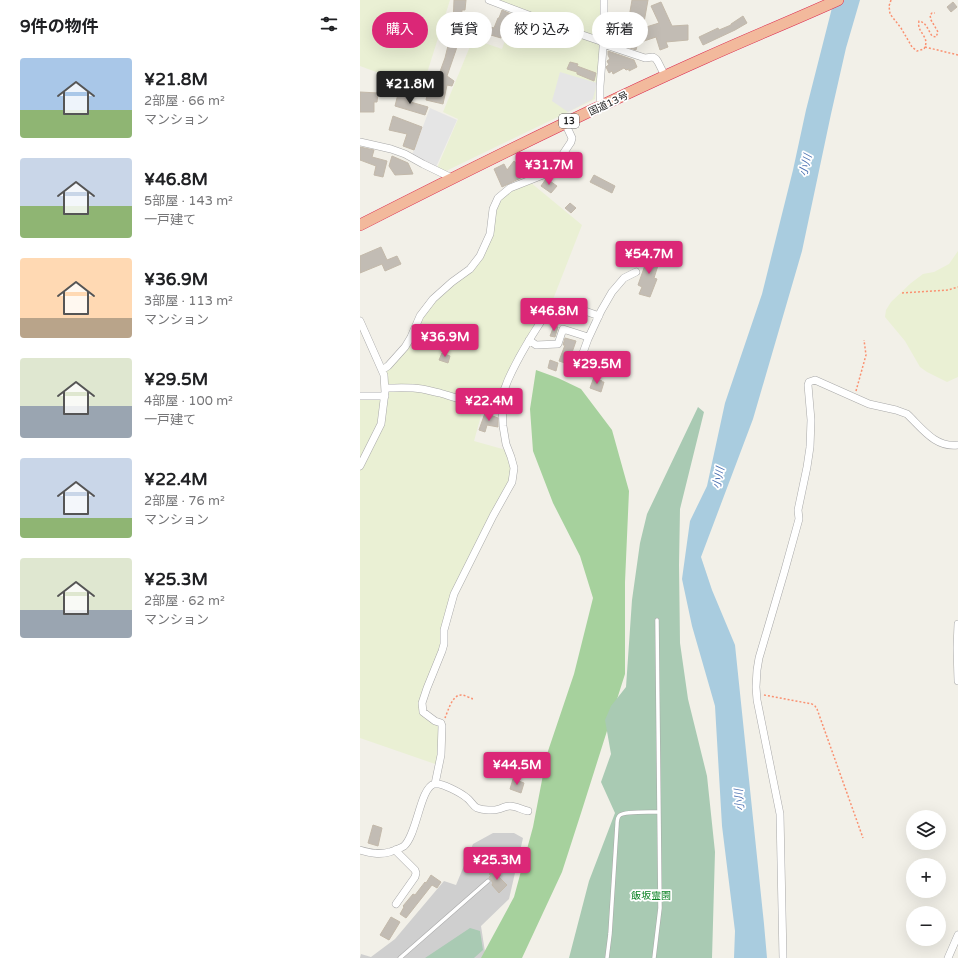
<!DOCTYPE html>
<html lang="ja">
<meta charset="utf-8">
<style>
:root{--surface:#fff;--page:#f2f2f2;--text:#202124;--muted:#757577;--accent:#db2777}
body{margin:0;font-family:"Varela Round","Noto Sans JP",sans-serif;background:var(--page);color:var(--text);height:100vh;display:flex;flex-direction:column;font-size:15px;white-space:nowrap}
*{box-sizing:border-box;margin:0}
p{font-size:13px;color:var(--muted)}
.icon{flex:none;width:22px;height:22px;fill:none;stroke:currentColor;stroke-width:2;stroke-linecap:round;stroke-linejoin:round}
.map{position:relative;flex:1;overflow:hidden}
.panel{display:flex;flex-direction:column;background:var(--surface);width:360px}
.panel>*{flex:none}
.hud{position:absolute;left:12px;top:12px;width:380px;height:36px;display:flex;gap:8px}
.buttons{position:absolute;left:546px;top:810px;display:grid;gap:8px}
.buttons a{display:grid;place-items:center;width:40px;height:40px;border-radius:50%;background:var(--surface);box-shadow:0 4px 16px #0002;font-size:20px}
.price{position:absolute;translate:-50% -34px;padding:0 9px;border-radius:4px;background:var(--accent);color:#fff;font-size:13px;line-height:26px;filter:drop-shadow(0 1px 2px #0008)}
.price::after{content:'';position:absolute;left:50%;top:24px;width:12px;height:9px;margin-left:-6px;background:inherit;clip-path:polygon(0 0,100% 0,50% 100%)}
.price.active{background:#222;color:#fff}
ul{padding:0;list-style:none}
li{display:flex;align-items:center;gap:12px;height:100px;padding:0 20px}
li span{display:grid;place-items:center;flex:none;width:112px;height:80px;border-radius:4px;color:#555}
li>.icon{margin-inline-start:auto}
span .icon{width:48px;height:48px;fill:#fffc;stroke-width:1}
li b{font-size:17px}
h2{display:flex;justify-content:space-between;align-items:center;height:48px;padding:0 20px;font-size:17px}
.chip{padding:0 14px;border-radius:18px;background:var(--surface);box-shadow:0 4px 16px #0002;font-size:14px;line-height:36px}
.chip.active{background:var(--accent);color:#fff}
main{display:flex;flex:1;min-height:0}
.map>svg:first-child{display:block}
</style>
<main>
<section class="panel">
<h2>9件の物件<svg class="icon" aria-label="filters" viewBox="0 0 24 24"><path d="M4 7h16M4 17h16"/><circle cx="9" cy="7" r="2"/><circle cx="15" cy="17" r="2"/></svg></h2>
<ul>
<li><span style="background:linear-gradient(#a9c7e8 65%,#8fb573 0)"><svg class="icon" aria-label="home" viewBox="0 0 24 24"><path d="M3 11l9-7 9 7M6 9v11h12V9"/></svg></span><div><b>¥21.8M</b><p>2部屋 · 66 m²</p><p>マンション</p></div></li>
<li><span style="background:linear-gradient(#c9d6e8 60%,#8fb573 0)"><svg class="icon" aria-label="home" viewBox="0 0 24 24"><path d="M3 11l9-7 9 7M6 9v11h12V9"/></svg></span><div><b>¥46.8M</b><p>5部屋 · 143 m²</p><p>一戸建て</p></div></li>
<li><span style="background:linear-gradient(#ffd9b3 75%,#b9a48a 0)"><svg class="icon" aria-label="home" viewBox="0 0 24 24"><path d="M3 11l9-7 9 7M6 9v11h12V9"/></svg></span><div><b>¥36.9M</b><p>3部屋 · 113 m²</p><p>マンション</p></div></li>
<li><span style="background:linear-gradient(#dfe7d0 60%,#9aa5b1 0)"><svg class="icon" aria-label="home" viewBox="0 0 24 24"><path d="M3 11l9-7 9 7M6 9v11h12V9"/></svg></span><div><b>¥29.5M</b><p>4部屋 · 100 m²</p><p>一戸建て</p></div></li>
<li><span style="background:linear-gradient(#c9d6e8 75%,#8fb573 0)"><svg class="icon" aria-label="home" viewBox="0 0 24 24"><path d="M3 11l9-7 9 7M6 9v11h12V9"/></svg></span><div><b>¥22.4M</b><p>2部屋 · 76 m²</p><p>マンション</p></div></li>
<li><span style="background:linear-gradient(#dfe7d0 65%,#9aa5b1 0)"><svg class="icon" aria-label="home" viewBox="0 0 24 24"><path d="M3 11l9-7 9 7M6 9v11h12V9"/></svg></span><div><b>¥25.3M</b><p>2部屋 · 62 m²</p><p>マンション</p></div></li>
</ul>
</section>
<div class="map">
<svg width="598" height="958" viewBox="0 0 598 958">
<rect width="100%" height="100%" fill="#f2f0e8"/>
<path fill="#cfcfcf" d="M133 833H154L163 838 149 899 121 926 125 952 122 958H0L1 954 11 957 35 939 84 881 96 885 113 844Z"/>
<path fill="#eaf0d4" d="M0 0H90L62 89 0 66Z
M136 0H240V33L232 35Z
M155 13 238 44 240 48 235 99 86 171 77 168 98 119 83 112 113 39 142 49Z
M170 182 222 225 192 302 138 397 130 402 27 386 26 373 28 368 61 317 74 302 119 261 137 202 149 191Z
M598 251V377L587 382 567 372 560 367 545 341 525 317 526 310 531 302 551 283 563 274 574 272 589 264Z
M27 390H54L124 405 114 441 146 450 150 464V476L146 488 106 566 82 644 60 703 79 725 78 765 0 738V470L18 436Z
M0 397 23 398 19 421 0 462Z"/>
<path fill="#a6d19d" d="M176 370 198 378 221 389 252 430 269 491 265 582V674L222 810 202 872 162 958H121L154 897 173 827 187 754 214 674 233 598 220 556 193 503 173 451 170 409Z"/>
<path fill="#a9cab3" d="M338 407 344 412 320 509 319 565 320 643 328 699 347 776 355 852 352 958H209L229 881 255 813 241 782 251 754 245 720 251 706 266 687 272 600 280 543 287 514Z
M110 928 120 931 123 950 114 958H65Z"/>
<path fill="#e5e5e5" d="M200 72 237 83 233 99 208 112 192 101Z
M70 108 97 120 76 167 52 155Z"/>
<path fill="#a9ccdf" d="M474 0H500L486 48 471 114 442 251 393 419 341 557 352 590 375 645 404 924 407 958H374L375 931 362 826 355 706 332 626 322 579 330 521 347 486 365 403 402 294 433 170 446 110Z"/>
<path fill="#c2bcb4" stroke="#c3b9aa" d="M94 0H106L105 10H102L100 30 96 50 87 76 94 81 92 86 87 85 83 104 66 100 69 87 74 88 85 58 93 25Z
M272 0H288L283 28 299 23 291 6 301 2 312 26 328 25V40L306 42 308 47 300 50 296 37 281 42H278L276 50 264 46Z
M593 2 597 7 591 12 587 7Z
M142 10 151 14 141 38 124 33 127 26 134 28 138 18H139Z
M383 16 387 23 375 30 343 45 339 37 358 28 359 30 371 25V24Z
M248 51 274 60 277 67 269 71V69L266 70 264 68 253 74 252 71 249 73 246 67 247 66 249 65 247 61 250 59 248 55Z
M210 62 218 64 217 66 236 73 234 81 217 74V72L207 69Z
M0 92 18 93 17 102H14V112H0Z
M39 92 49 95 47 101 68 107 65 115 35 106 38 94H39Z
M33 116 62 127 54 150 43 146 47 134 29 130Z
M0 147 14 150 12 157 27 161 23 177 14 175 16 166 0 160Z
M32 156 48 163 53 174 35 175 29 166Z
M154 161 169 174 142 187 134 169 144 164 147 170Z
M234 175 255 186 252 193 230 182Z
M186 179H187L197 186 191 193 181 186Z
M210 203 216 208 211 213 205 208Z
M21 247 27 260 37 256 41 264 25 271 22 264 0 273V256Z
M290 251 298 253 296 258 300 259 294 278 297 279 290 297 279 294 282 287 278 285Z
M194 326 198 327 195 337 190 336Z
M205 338 216 341 208 364 199 361 205 345H203Z
M82 353 90 356 88 363 79 360Z
M190 360 198 363 196 371 188 368Z
M234 377 242 381V382H244L241 392 230 388Z
M125 413 138 418V427L127 425 125 432 119 430Z
M153 779 164 783 161 793 150 789Z
M13 825 22 828 18 846 8 843Z
M135 869 141 875 139 877 147 885 139 893 132 885 133 883 129 877 131 876 129 874Z
M71 875 81 882 77 888 72 885 46 918 40 914 44 907 43 906 53 894 55 895 65 882 66 883Z
M31 917 40 922 29 940 20 935Z"/>
<g fill="none" stroke-linecap="round" stroke-linejoin="round">
<g stroke="#a8a8a8" stroke-width="4.5">
<path id="service" d="M40 958 128 881
M247 958 250 934 257 825C257 822 257 817 260 815 265 811 292 812 299 812
M294 958 300 908 297 620"/>
</g>
<g stroke="#a8a8a8" stroke-width="8">
<path id="minor" d="M129 0 211 31 243 42
M243 44 285 58 293 57 296 59 298 62 305 76
M240 106V86L244 35V0
M0 142 31 149 45 154 63 164 92 178
M0 321 24 375 25 392 21 424 0 466
M169 340 176 345 198 344 203 329 228 337
M220 361 228 339 241 311 252 292 264 278 276 272
M22 370 28 366 45 347 51 337 60 316 73 299 92 282 110 269 120 256 130 234 133 209 138 198 150 188 188 173 197 163 211 142 212 138 205 123
M25 388C37 388 50 387 62 389 68 390 74 392 80 393 94 397 120 407 134 403 142 400 145 387 148 380 160 353 176 328 193 304L196 302H200L239 316
M0 396H25
M598 624 597 648 598 681
M75 784 81 755 82 726 81 723 75 721 63 712 62 703 67 688 82 651 84 644V630L94 594 133 516 152 482 154 468 151 457 146 444 143 426 142 405 139 398
M0 850C10 853 19 855 30 852 34 850 40 849 44 846 57 835 60 788 74 784 81 782 101 793 107 798 111 801 113 806 117 808 123 810 133 811 139 809 142 808 146 806 150 806 156 806 162 810 168 811
M35 850 55 870 56 873 55 877 36 904
M423 958 420 814 397 700 396 687 397 670 399 658 424 573 439 519 438 510 447 467 450 447 451 420 448 385 449 382 455 380 509 404 536 410 547 414C562 428 575 448 598 445
M588 958 598 935"/>
</g>
<g stroke="#dc294f" stroke-width="12">
<path id="trunk" d="M0 225C114 167 228 110 345 58 389 38 434 20 478 0"/>
</g>
<path stroke="#fa9171" stroke-width="1.5" stroke-dasharray="2 2" stroke-linecap="butt" d="M531 0 529 6 530 14 541 28 552 47 557 51 564 49C571 36 556 33 559 21 566 22 568 30 572 36L576 37 578 32 571 20 570 15 572 13H575
M565 47 598 55
M542 293 588 290 598 287
M496 391 506 355 504 340
M404 695 452 704 455 706 457 709 503 838
M85 718C88 711 92 695 101 695 105 695 110 698 113 699"/>
<use href="#service" stroke="#fff" stroke-width="3.5"/>
<use href="#minor" stroke="#fff" stroke-width="7"/>
<use href="#trunk" stroke="#f2b99c" stroke-width="11"/>
</g>
<g text-anchor="middle" stroke-width="3.5" stroke-linejoin="round" paint-order="stroke">
<rect fill="#fff" stroke="#646464" stroke-width="1" x="199" y="114" width="20" height="14" rx="3"/>
<g font-size="9" font-weight="bold" fill="#212121">
<text x="209" y="124">13</text>
</g>
<g font-size="10" fill="#212121" stroke="#fff">
<text transform="translate(248 103) rotate(-25)" y="4">国道13号</text>
</g>
<g font-size="10" fill="#0c8325" stroke="#fff">
<text x="291" y="899">飯坂霊園</text>
</g>
<g font-size="11" font-style="italic" fill="#4c72b2" stroke="#fff">
<text transform="translate(445 165) rotate(-76)" y="4">小川</text>
<text transform="translate(358 478) rotate(-79)" y="4">小川</text>
<text transform="translate(379 800) rotate(-94)" y="4">小川</text>
</g>
</g>
</svg>
<div class="buttons">
<a><svg class="icon" aria-label="layers" viewBox="0 0 24 24"><path d="M12 4l9 5-9 5-9-5zM3 14l9 5 9-5"/></svg></a>
<a>+</a>
<a>−</a>
</div>
<b class="price active" style="left:50px;top:105px">¥21.8M</b>
<b class="price" style="left:189px;top:186px">¥31.7M</b>
<b class="price" style="left:289px;top:275px">¥54.7M</b>
<b class="price" style="left:194px;top:332px">¥46.8M</b>
<b class="price" style="left:85px;top:358px">¥36.9M</b>
<b class="price" style="left:237px;top:385px">¥29.5M</b>
<b class="price" style="left:129px;top:422px">¥22.4M</b>
<b class="price" style="left:157px;top:786px">¥44.5M</b>
<b class="price" style="left:137px;top:881px">¥25.3M</b>
<div class="hud">
<a class="chip active">購入</a>
<a class="chip">賃貸</a>
<a class="chip">絞り込み</a>
<a class="chip">新着</a>
</div>
</div>
</main>
